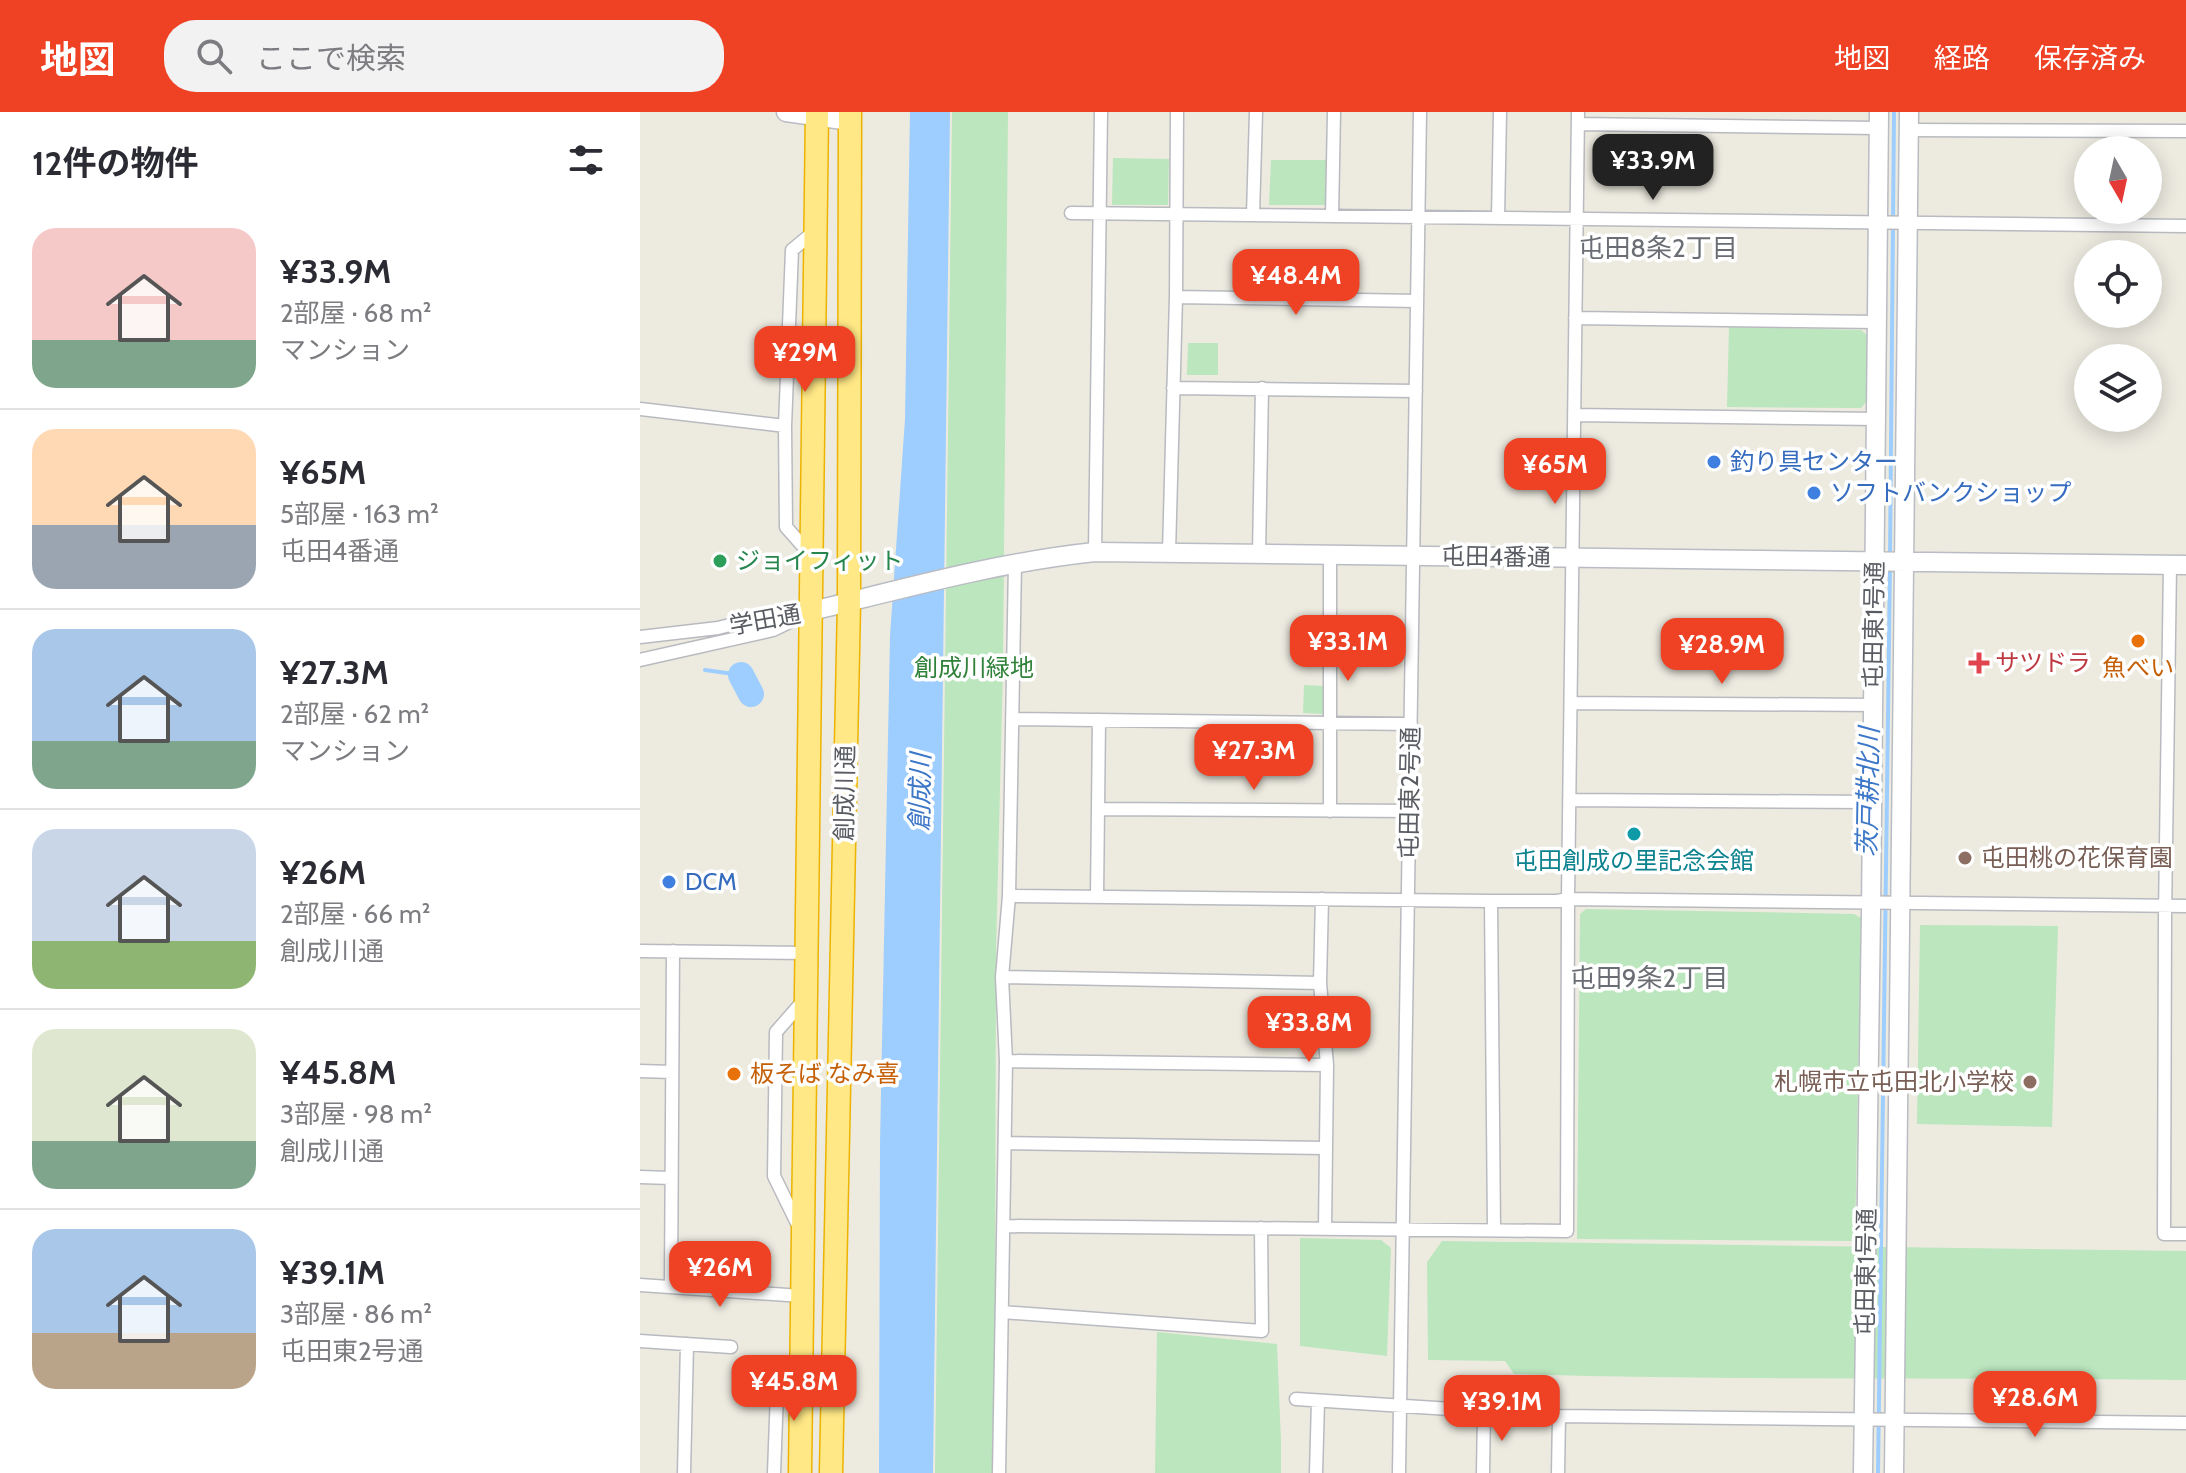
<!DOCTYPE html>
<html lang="ja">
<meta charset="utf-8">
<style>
:root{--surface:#fff;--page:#f2f2f3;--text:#2b2b33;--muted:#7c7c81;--line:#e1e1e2;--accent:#ef4124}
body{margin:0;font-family:Cabin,"Noto Sans JP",sans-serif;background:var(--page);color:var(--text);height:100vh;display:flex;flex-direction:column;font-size:30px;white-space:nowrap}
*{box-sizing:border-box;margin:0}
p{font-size:26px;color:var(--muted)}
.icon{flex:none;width:44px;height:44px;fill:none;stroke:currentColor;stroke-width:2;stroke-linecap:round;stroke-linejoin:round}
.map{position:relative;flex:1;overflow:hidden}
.drawer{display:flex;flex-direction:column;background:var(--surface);width:640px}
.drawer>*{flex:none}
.needle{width:52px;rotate:171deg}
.controls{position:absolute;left:1434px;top:24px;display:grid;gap:16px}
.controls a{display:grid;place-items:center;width:88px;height:88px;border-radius:50%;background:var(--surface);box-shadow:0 4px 20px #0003;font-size:40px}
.price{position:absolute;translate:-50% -68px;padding:0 18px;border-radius:16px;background:var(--accent);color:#fff;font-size:26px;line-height:52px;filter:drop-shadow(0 2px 4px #0008)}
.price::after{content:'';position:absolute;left:50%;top:48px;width:24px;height:18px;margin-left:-12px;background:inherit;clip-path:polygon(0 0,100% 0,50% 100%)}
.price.active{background:#222;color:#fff}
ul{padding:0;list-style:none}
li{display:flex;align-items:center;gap:24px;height:200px;padding:0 32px}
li+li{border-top:2px solid var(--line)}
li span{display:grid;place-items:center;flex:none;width:224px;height:160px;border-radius:24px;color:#555}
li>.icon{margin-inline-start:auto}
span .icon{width:96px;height:96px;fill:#fffc;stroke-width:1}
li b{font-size:34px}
h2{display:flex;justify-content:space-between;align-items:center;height:96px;padding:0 32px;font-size:34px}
header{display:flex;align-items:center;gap:48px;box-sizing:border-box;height:112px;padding:0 40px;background:var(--accent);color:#fff}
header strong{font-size:38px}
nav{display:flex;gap:44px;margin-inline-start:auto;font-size:28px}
.search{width:560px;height:72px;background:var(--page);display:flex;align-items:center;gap:20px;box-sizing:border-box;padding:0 28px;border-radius:32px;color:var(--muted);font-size:30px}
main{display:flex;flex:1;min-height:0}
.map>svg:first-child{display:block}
</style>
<header>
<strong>地図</strong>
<div class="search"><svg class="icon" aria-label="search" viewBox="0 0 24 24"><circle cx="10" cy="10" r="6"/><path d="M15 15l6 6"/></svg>ここで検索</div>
<nav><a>地図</a><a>経路</a><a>保存済み</a></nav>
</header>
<main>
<section class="drawer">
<h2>12件の物件<svg class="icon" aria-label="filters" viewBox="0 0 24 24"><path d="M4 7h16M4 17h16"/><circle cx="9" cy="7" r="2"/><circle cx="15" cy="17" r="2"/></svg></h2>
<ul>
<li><span style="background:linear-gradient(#f6c9c9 70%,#7fa58c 0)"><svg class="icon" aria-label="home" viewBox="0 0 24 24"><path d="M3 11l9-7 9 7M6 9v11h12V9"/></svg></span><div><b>¥33.9M</b><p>2部屋 · 68 m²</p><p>マンション</p></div></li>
<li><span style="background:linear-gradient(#ffd9b3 60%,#9aa5b1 0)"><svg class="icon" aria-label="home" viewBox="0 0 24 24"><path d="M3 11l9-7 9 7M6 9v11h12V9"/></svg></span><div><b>¥65M</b><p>5部屋 · 163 m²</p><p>屯田4番通</p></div></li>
<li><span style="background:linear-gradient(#a9c7e8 70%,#7fa58c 0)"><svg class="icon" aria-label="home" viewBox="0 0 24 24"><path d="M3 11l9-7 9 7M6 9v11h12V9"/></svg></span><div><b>¥27.3M</b><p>2部屋 · 62 m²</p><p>マンション</p></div></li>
<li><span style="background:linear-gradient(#c9d6e8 70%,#8fb573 0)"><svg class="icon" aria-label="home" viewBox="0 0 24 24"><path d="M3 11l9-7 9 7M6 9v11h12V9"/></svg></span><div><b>¥26M</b><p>2部屋 · 66 m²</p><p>創成川通</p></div></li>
<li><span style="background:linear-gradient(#dfe7d0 70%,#7fa58c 0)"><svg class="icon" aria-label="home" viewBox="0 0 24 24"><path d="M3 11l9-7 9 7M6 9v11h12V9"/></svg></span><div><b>¥45.8M</b><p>3部屋 · 98 m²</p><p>創成川通</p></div></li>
<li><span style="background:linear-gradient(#a9c7e8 65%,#b9a48a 0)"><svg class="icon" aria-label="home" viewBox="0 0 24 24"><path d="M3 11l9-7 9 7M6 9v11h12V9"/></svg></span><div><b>¥39.1M</b><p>3部屋 · 86 m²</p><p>屯田東2号通</p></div></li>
</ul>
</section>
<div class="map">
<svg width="1546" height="1361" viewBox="0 0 1546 1361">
<rect width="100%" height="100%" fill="#edebe0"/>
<path fill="#bbe6be" d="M312 0H368L363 556 356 839 355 1216 352 1361H295Z
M473 46 529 47 528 93H472Z
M631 48H686L685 93H629Z
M1089 215 1221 218 1227 223 1226 290 1221 296 1087 295Z
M548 231H578V263H547Z
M664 573 684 574V602L663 601Z
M946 797 1214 802 1221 806 1215 1129 937 1127 940 802Z
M1280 813 1418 814 1412 1015 1277 1012Z
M660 1126 741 1128 751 1136 747 1244 660 1234Z
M802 1129 1546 1139V1268C1322 1265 1098 1269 874 1262L865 1249 788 1248 787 1150Z
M517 1220 637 1232 641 1329V1361H515Z"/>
<path fill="#9eceff" d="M270 0H310L293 1361H239L240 1032 250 524 265 307Z"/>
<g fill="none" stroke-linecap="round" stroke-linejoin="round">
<path stroke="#9eceff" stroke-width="4" d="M1250 446 1254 0
M65 558 101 563
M1238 1361 1250 454"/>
<path stroke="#9eceff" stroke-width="26" d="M101 563 111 582"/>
<g stroke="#b8bac0" stroke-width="15">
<path id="street" d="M938 12 1239 16
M1269 18 1546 19
M431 101 1546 114
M613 103 616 0
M692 104 694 0
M858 106 860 0
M536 185 777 189
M935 206 1238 210
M533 276 776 279
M0 297 145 314
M934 303 1237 307
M455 440 461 0
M529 440 536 185 537 0
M169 441 146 415 145 314 152 138 175 119
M619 442 622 276
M690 443V699
M1530 453 1525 804 1524 1122H1546
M0 525 78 516 133 502 162 500
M0 548 133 518 172 499
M931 591 1234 593
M372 607 771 612
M929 688 1233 690
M458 697 770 699
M369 784 851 789H917L928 787 938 0
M457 785 459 608
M682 787 680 871 687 953 685 1117
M851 789 854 1118
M0 839 167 841
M362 865 680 871
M366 949 687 953
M0 959 32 960
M365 1031 686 1036
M0 1065 31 1066
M158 1113 134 1064 136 920 164 888
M363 1114 927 1119 928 787 1546 794
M0 1173 162 1184
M31 1175 33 839
M362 1200 622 1219 621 1116
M0 1229 91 1235
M656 1287 919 1304 1546 1311
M44 1361 47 1232
M134 1361 137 1280 160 1258
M359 1361 366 949 362 865 369 784 375 451
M676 1361 678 1289
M759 1361 780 0
M843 1361 844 1300
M918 1361 919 1304"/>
</g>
<g stroke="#b9bcc3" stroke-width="21">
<path id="secondary" d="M146 0 210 9
M172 499C266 476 359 450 455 440L1546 453
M1223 1361 1231 800 1239 0
M1254 1361 1269 0"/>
</g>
<g stroke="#edb300" stroke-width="25">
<path id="highway" d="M160 1361 177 0
M191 1361 209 490 210 0"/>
</g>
<use href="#street" stroke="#fff" stroke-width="12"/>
<use href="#secondary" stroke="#fff" stroke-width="18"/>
<use href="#highway" stroke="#ffe885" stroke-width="22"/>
</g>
<g fill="#3f7fe0" stroke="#fff" stroke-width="3">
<circle cx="1074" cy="350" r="8"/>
<circle cx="1174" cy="381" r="8"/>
<circle cx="29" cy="770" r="8"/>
</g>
<circle fill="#2e9e5b" stroke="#fff" stroke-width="3" cx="80" cy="449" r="8"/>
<g fill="#e8710a" stroke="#fff" stroke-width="3">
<circle cx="1498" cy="529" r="8"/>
<circle cx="94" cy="962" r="8"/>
</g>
<path fill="#e0444e" stroke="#fff" stroke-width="3" d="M1335 539h8v8h8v8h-8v8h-8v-8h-8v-8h8z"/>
<circle fill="#0f9aa8" stroke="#fff" stroke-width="3" cx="994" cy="722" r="8"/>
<g fill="#8d6e63" stroke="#fff" stroke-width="3">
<circle cx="1325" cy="746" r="8"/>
<circle cx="1390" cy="970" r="8"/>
</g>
<g text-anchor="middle" stroke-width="7" stroke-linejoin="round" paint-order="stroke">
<g font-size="24" fill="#366cbe" stroke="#fff" text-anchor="start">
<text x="1090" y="358">釣り具センター</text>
<text x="1190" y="389">ソフトバンクショップ</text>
<text x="45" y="778">DCM</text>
</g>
<g font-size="24" fill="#595c62" stroke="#fff">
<text transform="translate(856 445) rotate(1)" y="8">屯田4番通</text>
<text transform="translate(125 508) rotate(-10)" y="8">学田通</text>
<text transform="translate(1234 513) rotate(-89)" y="8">屯田東1号通</text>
<text transform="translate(205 681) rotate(-89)" y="8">創成川通</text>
<text transform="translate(770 681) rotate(-89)" y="8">屯田東2号通</text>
<text transform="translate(1226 1160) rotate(-89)" y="8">屯田東1号通</text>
</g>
<g font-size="24" fill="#27864d" stroke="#fff" text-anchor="start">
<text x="96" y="457">ジョイフィット</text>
</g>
<g font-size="24" fill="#be3a42" stroke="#fff" text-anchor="start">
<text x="1355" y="559">サツドラ</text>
</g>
<g font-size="24" fill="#30823a" stroke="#fff">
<text x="334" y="564">創成川緑地</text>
</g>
<g font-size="24" fill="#c56008" stroke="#fff">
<text x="1498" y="564">魚べい</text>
<text x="110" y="970" text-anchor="start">板そば なみ喜</text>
</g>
<g font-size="24" fill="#785e54" stroke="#fff" text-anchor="start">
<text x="1341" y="754">屯田桃の花保育園</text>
<text x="1374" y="978" text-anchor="end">札幌市立屯田北小学校</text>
</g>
<g font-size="24" fill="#0d838f" stroke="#fff">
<text x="994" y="757">屯田創成の里記念会館</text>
</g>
<g font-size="26" fill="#6a6e74" stroke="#fff">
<text x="1018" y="145">屯田8条2丁目</text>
<text x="1009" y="875">屯田9条2丁目</text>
</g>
<g font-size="26" font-style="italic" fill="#3d77c7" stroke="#fff">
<text transform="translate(280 680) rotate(-89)" y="9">創成川</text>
<text transform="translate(1228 680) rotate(-89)" y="9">茨戸耕北川</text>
</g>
</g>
</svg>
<div class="controls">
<a><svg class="needle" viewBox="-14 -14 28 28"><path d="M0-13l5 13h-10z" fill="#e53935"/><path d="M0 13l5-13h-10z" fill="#7c7c81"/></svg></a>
<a><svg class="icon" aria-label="locate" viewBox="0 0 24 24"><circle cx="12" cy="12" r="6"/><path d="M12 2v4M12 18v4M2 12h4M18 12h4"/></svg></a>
<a><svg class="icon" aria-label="layers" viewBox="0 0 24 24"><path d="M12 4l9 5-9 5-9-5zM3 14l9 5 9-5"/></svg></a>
</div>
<b class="price active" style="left:1013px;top:90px">¥33.9M</b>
<b class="price" style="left:656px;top:205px">¥48.4M</b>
<b class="price" style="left:165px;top:282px">¥29M</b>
<b class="price" style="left:915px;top:394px">¥65M</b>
<b class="price" style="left:708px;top:571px">¥33.1M</b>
<b class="price" style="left:1082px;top:574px">¥28.9M</b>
<b class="price" style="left:614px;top:680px">¥27.3M</b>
<b class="price" style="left:669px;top:952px">¥33.8M</b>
<b class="price" style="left:80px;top:1197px">¥26M</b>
<b class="price" style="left:154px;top:1311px">¥45.8M</b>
<b class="price" style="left:1395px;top:1327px">¥28.6M</b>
<b class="price" style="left:862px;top:1331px">¥39.1M</b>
</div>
</main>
